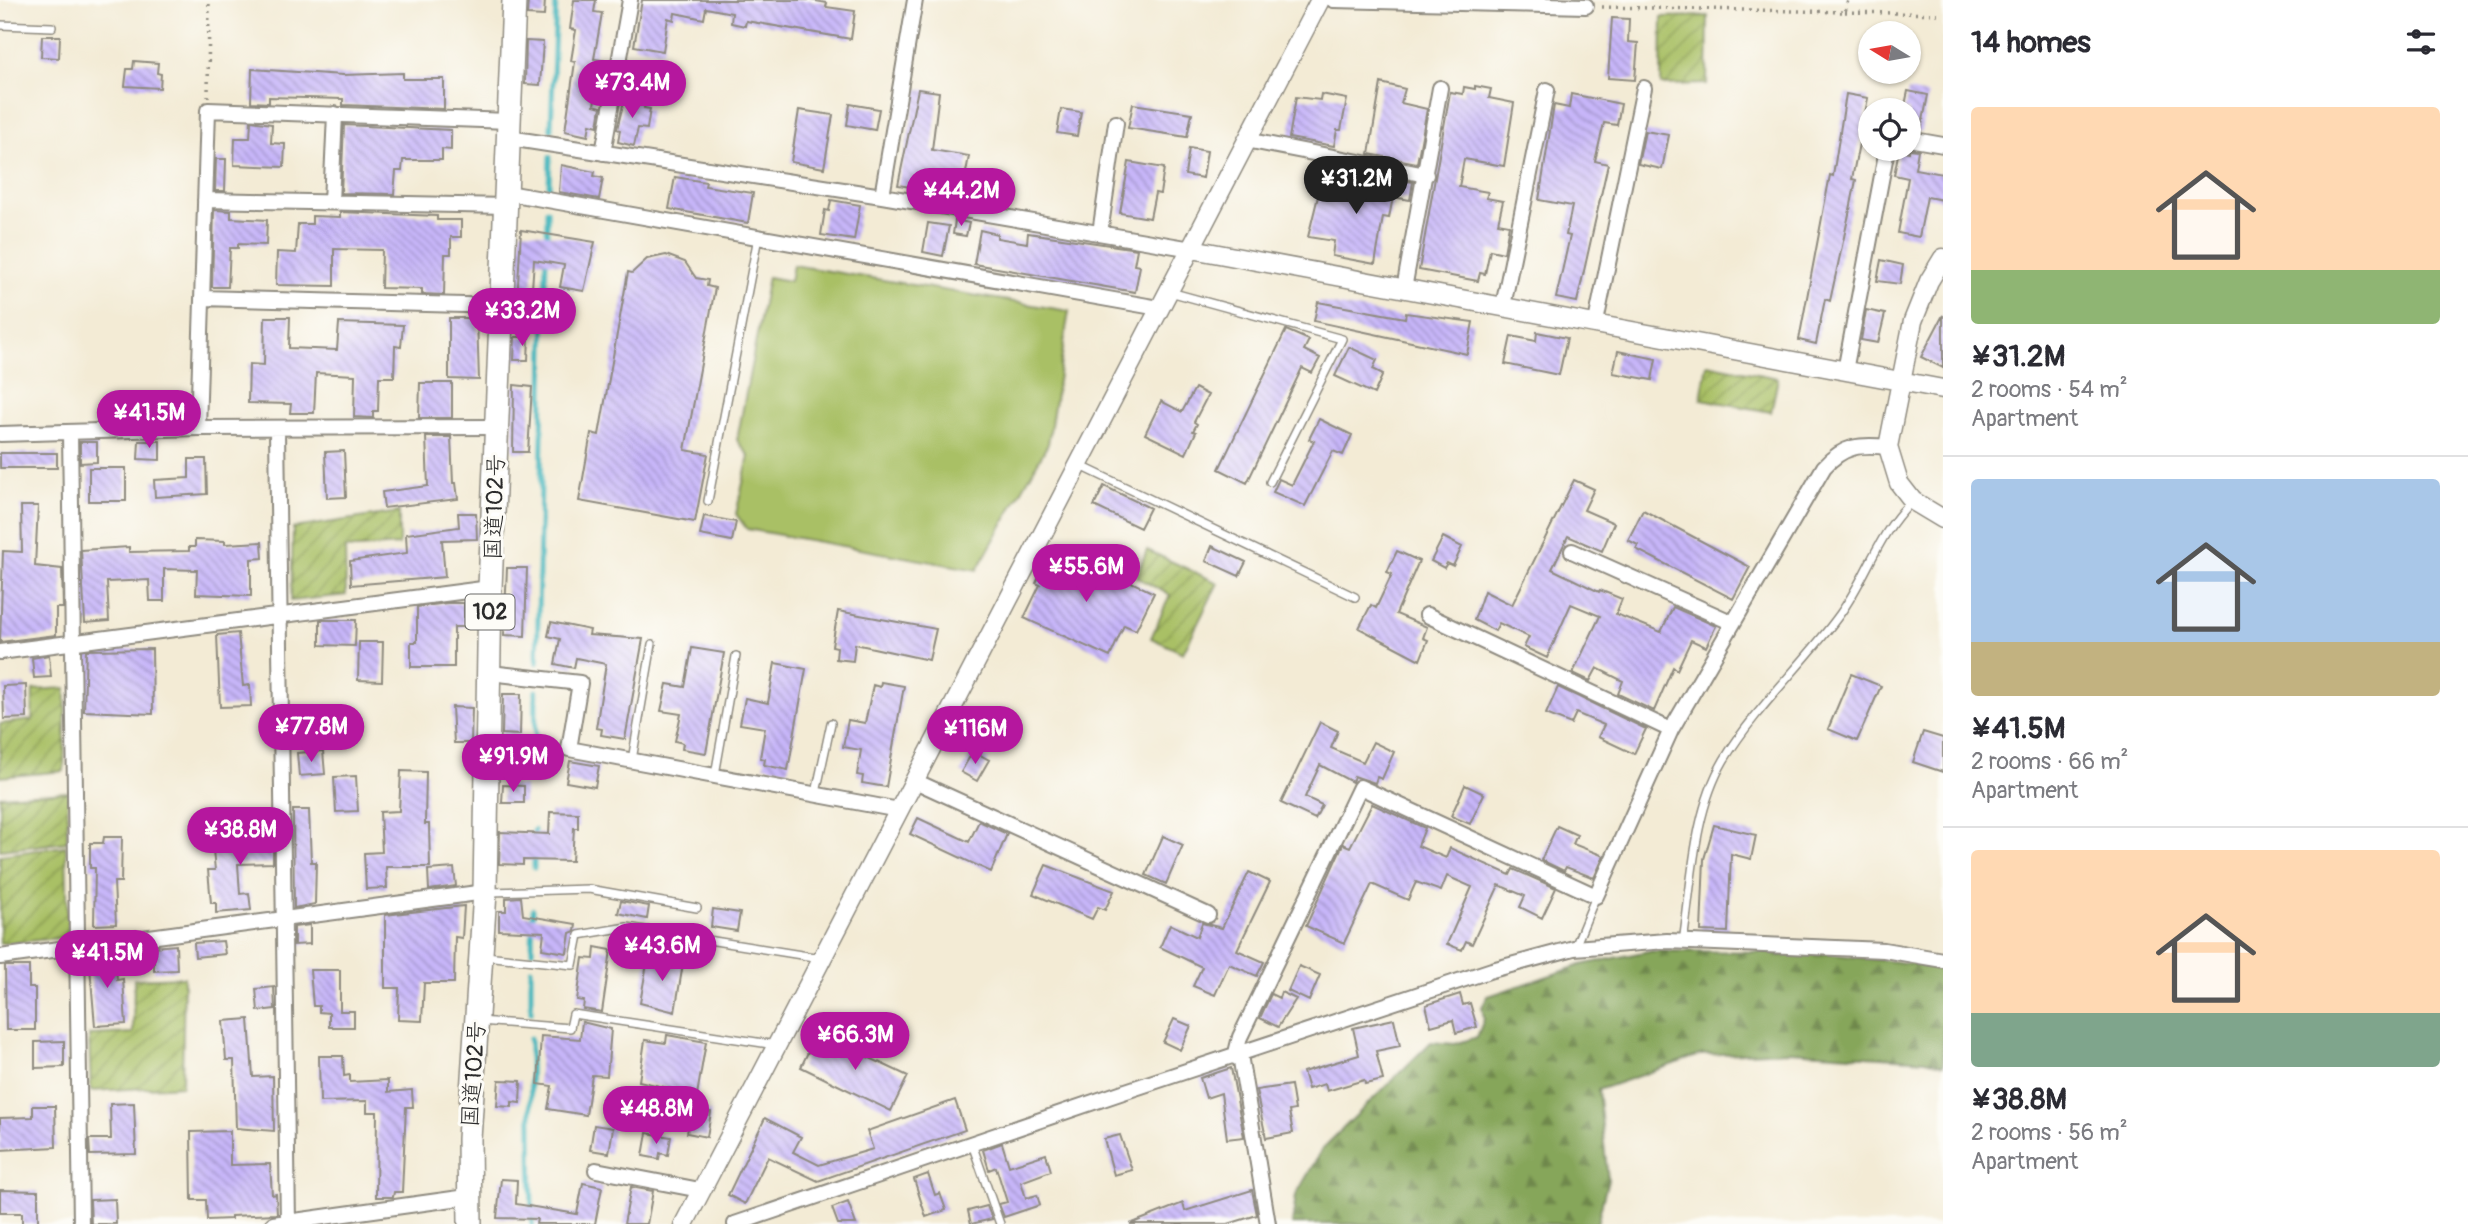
<!DOCTYPE html>
<meta charset="utf-8">
<style>
:root{--surface:#fff;--page:#f2f2f3;--text:#2b2b33;--muted:#7c7c81;--line:#e1e1e2;--accent:#b5179e}
body{margin:0;font-family:Pangolin,"Klee One",sans-serif;background:var(--page);color:var(--text);height:100vh;display:flex;flex-direction:column;font-size:26px;white-space:nowrap}
*{box-sizing:border-box;margin:0}
p{font-size:23px;color:var(--muted)}
.icon{flex:none;width:38px;height:38px;fill:none;stroke:currentColor;stroke-width:2;stroke-linecap:round;stroke-linejoin:round}
.map{position:relative;flex:1;overflow:hidden}
.panel{display:flex;flex-direction:column;background:var(--surface);width:525px}
.panel>*{flex:none}
.needle{width:46px;rotate:281deg}
.buttons{position:absolute;left:1858px;top:21px;display:grid;gap:14px}
.buttons a{display:grid;place-items:center;width:63px;height:63px;border-radius:50%;background:var(--surface);box-shadow:0 2px 5px #0004;font-size:35px}
.price{position:absolute;translate:-50% -60px;padding:0 16px;border-radius:24px;background:var(--accent);color:#fff;font-size:23px;line-height:46px;filter:drop-shadow(0 2px 4px #0008)}
.price::after{content:'';position:absolute;left:50%;top:42px;width:21px;height:16px;margin-left:-10px;background:inherit;clip-path:polygon(0 0,100% 0,50% 100%)}
.price.on{background:#222;color:#fff}
ul{padding:0;list-style:none}
li{display:grid;align-content:center;gap:14px;height:371px;padding:0 28px}
li+li{border-top:2px solid var(--line)}
li span{display:grid;place-items:center;height:217px;border-radius:7px;color:#555}
li>.icon{margin-inline-start:auto}
span .icon{width:126px;height:126px;fill:#fffc;stroke-width:1}
li b{font-size:30px}
h2{display:flex;justify-content:space-between;align-items:center;height:84px;padding:0 28px;font-size:30px}
main{display:flex;flex:1;min-height:0}
.map>svg:first-child{display:block}
</style>
<main>
<div class="map">
<svg width="1943" height="1224" viewBox="0 0 1943 1224">
<defs>
<pattern id="forest-firs" width="22" height="20" patternUnits="userSpaceOnUse" patternTransform="scale(1.75)"><rect width="22" height="20" fill="#86a65a"/><path d="M5 1l3.5 6h-7zM16 11l3.5 6h-7z" fill="#6e874b"/></pattern>
<pattern id="garden-furrows" width="10" height="10" patternUnits="userSpaceOnUse" patternTransform="scale(1.75)"><rect width="10" height="10" fill="#a9c065"/><path d="M-1 1l2-2M0 10L10 0M9 11l2-2" fill="none" stroke="#8a9c53"/></pattern>
<pattern id="building-back-hatch" width="6" height="6" patternUnits="userSpaceOnUse" patternTransform="scale(1.75)"><rect width="6" height="6" fill="#c7b6f9"/><path d="M-1 5l2 2M0 0l6 6M5-1l2 2" fill="none" stroke="#a294ca"/></pattern>
</defs>
<rect width="100%" height="100%" fill="#fdfcf7"/>
<filter id="ink" filterUnits="userSpaceOnUse"><feTurbulence type="fractalNoise" baseFrequency=".0143" numOctaves="2"/><feDisplacementMap in="SourceGraphic" scale="14" xChannelSelector="R" yChannelSelector="G"/><feConvolveMatrix kernelMatrix="1 2 1 2 8 2 1 2 1" color-interpolation-filters="sRGB"/></filter>
<filter id="wash" filterUnits="userSpaceOnUse"><feTurbulence type="fractalNoise" baseFrequency=".00686" numOctaves="4" result="noise"/><feDisplacementMap in="SourceGraphic" scale="28" xChannelSelector="R" yChannelSelector="G"/><feGaussianBlur stdDeviation="1.57" result="paint"/><feColorMatrix in="noise" values="0 0 0 0 0 0 0 0 0 0 0 0 0 0 0 0 0 1.4 0 .05"/><feComposite in="paint" operator="in"/></filter>
<g filter="url(#wash)">
<rect width="100%" height="100%" fill="#f3ebd5"/>
<path fill="#a9c065" stroke="#6a7648" stroke-width="2" d="M793 265 1069 311 1048 444 977 570 747 529 736 514 749 456 737 440 768 277 790 281Z"/>
<path fill="url(#forest-firs)" stroke="#586842" stroke-width="2" d="M1648 951 1814 952 1924 965 1943 971V1065L1926 1060 1789 1051 1700 1055 1598 1090 1608 1179 1597 1224H1292L1296 1195 1322 1149 1431 1042 1455 1044 1477 1037 1484 1019 1482 1007 1488 996 1581 965Z"/>
<path fill="url(#garden-furrows)" stroke="#6a7648" stroke-width="2" d="M1708 16 1707 84 1661 85 1662 17Z
M1707 364 1778 378 1771 412 1701 399Z
M399 512V545L345 549 346 595 291 601 293 528Z
M1147 550 1218 583 1183 653 1151 638 1170 595 1136 577Z
M66 688 64 771 0 777V724L32 720 33 690Z
M68 792 67 842 0 850V796Z
M66 846 68 937 0 944V855Z
M184 977 182 1086 91 1091 89 1035 133 1033 134 979Z"/>
<g fill="none" stroke-linecap="round" stroke-linejoin="round">
<path stroke="#47b7be" stroke-width="5" d="M551 130 556 0
M549 186 550 157
M547 240V210
M537 663 546 257
M535 776 536 691
M534 841V830
M534 868V854
M532 951 533 909
M531 1012V969
M530 1038 532 1224"/>
</g>
<g id="blocks">
<path fill="url(#building-back-hatch)" d="M528 0H545L544 16 527 15Z
M574 0H596L594 12 602 13 594 59 609 61 607 77 599 76 594 105 601 107 598 126 590 124 588 136 565 131 575 62 571 61 576 30 570 29Z
M642 0H810L827 3 826 7 855 11 851 39 746 21 745 26 731 23 732 13 706 8 704 19 675 13 674 20 668 18 663 51 634 46Z
M1612 18 1629 19 1628 42 1638 43 1635 80 1608 78Z
M42 36H60L59 58 41 57Z
M526 41 543 42 540 85 525 84Z
M134 61 158 63 157 73 161 74 160 88 125 86 127 69H133Z
M252 69 343 75 403 73V79H444V109L343 105V99L269 97V103L251 102Z
M1381 83 1405 89 1401 103 1427 109 1417 163 1369 154Z
M1475 86 1491 89 1489 98 1514 103 1504 166 1464 159 1459 187 1488 192 1486 198 1503 201 1498 223 1509 225 1504 253 1490 250 1485 274 1480 273 1478 281 1419 270 1450 92 1463 94 1464 87 1475 89Z
M918 89 939 92 932 150 969 156 961 200 946 197 947 193 898 185Z
M1908 91 1928 95 1921 131 1909 130V110H1904Z
M1321 94 1347 99 1341 130H1337L1334 146 1289 138 1296 97 1320 100Z
M1571 94 1621 104 1617 125 1604 123 1595 161 1608 164 1577 302 1556 298 1570 236 1566 235 1572 206 1539 200 1554 105 1569 108Z
M1846 94 1868 98 1852 179 1856 180 1851 205 1830 301 1825 299 1816 344 1799 340 1830 175 1833 176Z
M625 97 645 101 644 108 650 109 647 129 638 128 634 146 618 142 620 130 617 129Z
M850 104 879 109 875 130 847 125Z
M1133 104 1192 113 1187 137 1128 128Z
M1061 109 1081 112 1077 136 1057 133Z
M799 110 833 115 824 168 791 162Z
M251 121 272 124 271 143 285 144 284 167 234 165 235 138H250Z
M344 125 451 130V150L442 149V160H403L402 171H396L394 194 341 193Z
M1645 131 1669 135 1662 169 1638 164Z
M1189 148 1207 151 1203 178 1185 175Z
M1909 149 1918 150 1915 169 1943 174V200L1927 197 1919 237 1898 233 1908 178 1894 175 1899 150 1909 152Z
M216 159H226L225 191H215Z
M1129 162 1164 168 1160 194 1155 193 1150 218 1120 213Z
M561 165 595 172 594 176 603 178 599 199 559 192Z
M1371 174 1413 182 1410 200 1393 197 1389 218 1383 217 1375 264 1332 256 1334 241 1308 237 1322 180 1368 191Z
M675 177 706 182 705 186 753 193 748 223 669 209Z
M831 200 860 205 854 240 821 235 825 210 829 211Z
M214 210 231 211V218L267 220 266 245 238 244V248H230L228 287H212Z
M340 212 437 216V220H461V237H451V254H445L444 295 422 294V289L381 288 382 250 334 249V286L276 285 277 252 296 253 298 224H312V216L340 217Z
M955 220 969 223 966 236 953 234Z
M928 223 949 226 943 256 923 252Z
M521 230 595 242 584 291 560 287 564 265 534 260 531 303 517 302Z
M980 230 997 234V238L1027 243 1028 233 1137 249 1134 265 1140 266 1135 292 974 264Z
M666 255 685 262 696 278 708 280 707 286 715 288 685 450 708 454 695 522 579 501 591 433 599 435 628 272 632 273 647 259Z
M1881 260 1903 265 1900 284 1877 281Z
M1318 302 1405 318 1406 313 1473 322 1467 354 1314 321Z
M1866 310 1885 314 1878 343 1861 340Z
M1943 315V368L1921 357Z
M265 317H290L289 348 337 350 339 323 403 325 401 347 395 346 394 377H379L378 411H373V418L354 417 355 375 316 373 314 413H290L291 404 248 403 249 364 264 365Z
M449 318H477L479 380 449 379Z
M1286 330 1309 340 1304 350 1320 358 1312 373 1302 368 1247 483 1219 469Z
M1537 332 1567 338 1559 375 1505 364 1511 336 1536 341Z
M515 337H529L528 360H514Z
M1349 347 1377 360 1373 369 1383 374 1374 394 1335 376Z
M1618 351 1656 359 1652 380 1613 373Z
M420 383H452V418H419Z
M514 385 532 387 528 452H513Z
M1195 388 1208 395 1194 422 1197 424 1193 431 1196 432 1186 454 1145 434 1161 401 1182 412Z
M1319 419 1352 435 1343 455 1333 451 1305 506 1273 492 1279 479 1292 485 1314 441 1309 439Z
M426 437H451L453 483H456L458 499 384 508 382 492 428 486Z
M139 441H160V460L138 459Z
M80 442H97V462L80 463Z
M344 451 346 497 327 498 325 452Z
M0 453H57V468H0Z
M189 459H206L207 494 155 497 154 480 189 478Z
M89 468H126V501H89Z
M1574 480 1594 489 1584 510 1614 523 1602 551 1568 536 1552 569 1599 592 1600 590 1622 599 1616 614 1661 632 1673 607 1716 626 1706 647 1691 640 1677 670 1673 667 1654 711 1618 694 1623 681 1597 668 1590 681 1573 673 1600 616 1571 604 1547 658 1524 647 1529 637 1499 623 1495 631 1474 620 1484 591 1512 605Z
M1104 486 1150 508 1140 528 1094 506Z
M21 506H38L35 566 62 569 63 608H56V635L0 642 3 551 22 552Z
M1643 510 1750 567 1733 599 1636 549 1638 545 1628 540Z
M458 513H476L477 539 442 540 445 577 351 585 350 561 407 553 406 534 459 527Z
M704 516 736 522 732 541 700 535Z
M1443 537 1462 547 1453 566 1447 563 1444 568 1431 561Z
M195 540 225 541V544L262 542 263 558 251 559V596L196 594 197 570 164 569V601H150L149 580 107 582 109 621 85 623 81 550 129 547V552L189 551V547H195Z
M1212 546 1246 562 1239 576 1206 561Z
M1053 549 1121 583 1123 578 1154 593 1136 630 1124 625 1110 657 1024 618 1040 585 1036 583Z
M1397 551 1419 561 1396 614 1427 627 1423 638 1428 640 1420 660 1359 628 1371 605 1376 608 1392 574 1387 572Z
M507 568H527L525 636 504 635Z
M447 603H464V627H454V667H411V642H417V607Z
M838 611 936 629 929 660 855 644 853 661 836 659 837 647 832 646Z
M320 620H356L355 646 320 645Z
M551 622 590 630 589 635 643 639 625 739 601 735 602 729 596 728 606 664 576 658 574 668 555 664 560 639 548 636Z
M238 633 243 686 250 685 251 706 220 707 217 635Z
M359 642H383L382 681 358 680Z
M692 648 724 653 706 753 682 749 683 743 675 741 681 714 661 711 667 684 685 687Z
M152 649 153 714 84 711 86 650Z
M49 655 51 677 34 678 32 658Z
M775 663 806 669 788 770 764 765 765 759 760 758 765 728 740 724 745 698 768 703Z
M1851 674 1881 686 1857 741 1828 729Z
M881 682 904 686 886 787 862 783 863 776 857 775 861 750 843 747 848 720 865 723 873 685 880 687Z
M26 685 27 718 4 719 3 686Z
M1558 687 1646 729 1634 754 1598 737 1604 725 1576 713 1571 724 1546 714Z
M503 694H521L520 735 502 734Z
M452 707 472 708 471 743H454Z
M1320 722 1338 731 1331 748 1363 762 1373 742 1394 752 1382 779 1377 777 1375 783 1354 776 1352 782 1320 765 1305 797 1322 805 1315 819 1281 803Z
M1923 732 1943 738V772L1913 762Z
M323 751 325 774 299 776 297 753Z
M973 751 989 760 977 781 961 772Z
M570 761 599 766 595 787 566 782Z
M401 771 426 772 425 824H429L430 867H386L387 888 366 889 364 853 382 852 380 812 399 811Z
M356 776 358 811 336 812 334 777Z
M503 785 524 786V803H502Z
M1465 785 1484 794 1470 824 1451 816Z
M1372 804 1425 828 1418 846 1446 858 1450 848 1510 875 1513 869 1556 888 1542 918 1520 907 1525 896 1499 885 1472 944 1466 941 1462 950 1447 944 1472 887 1447 876 1441 891 1416 882 1408 900 1372 884 1344 943 1306 926 1343 844 1350 847Z
M293 810H309L311 862H316L315 904 294 908Z
M550 812 578 813V828H574L572 861 523 860V865L499 864 500 832 549 834Z
M273 816V863L238 864 240 894 249 893 251 910 216 913V903H211L208 870H215L213 850 251 847 250 818Z
M918 818 969 842 979 821 1007 834 991 872 910 834Z
M1714 825 1756 835 1751 859 1731 854 1728 932 1701 931 1704 859Z
M1557 826 1577 835 1573 844 1604 856 1594 878 1566 867 1564 871 1541 860Z
M1163 836 1183 845 1166 884 1146 875Z
M104 837H122L121 882H114L116 924 94 925 95 868H90V843H103Z
M1046 865 1114 891 1105 910 1098 907 1092 919 1033 894Z
M454 868 456 886 429 890 428 870Z
M1249 872 1270 882 1237 950 1264 962 1257 976 1229 964 1215 995 1193 986 1202 967 1160 947 1170 924 1197 937 1202 923 1222 928Z
M521 897 523 915 576 924 575 931 570 933 567 953 542 949 544 932 499 930V911H506V898Z
M621 901 649 906 647 919 618 913Z
M464 906 462 938 455 937 454 983H424L422 1021 398 1020 399 988H385V915Z
M713 909 740 913 737 931 711 927Z
M310 925V944L294 945V927Z
M223 941 225 954 195 957 194 943Z
M176 945 177 970 154 971V947Z
M595 947 611 950 602 1012 583 1009 584 1001 577 1000 583 958 594 959Z
M115 951 117 980 123 979 126 1024 95 1026 89 955Z
M670 955 684 958 675 1012 640 1003 648 958 669 962Z
M5 966H29V988H35V1030H6Z
M1299 966 1320 975 1309 1001 1288 991Z
M310 970H340V1011H354V1027H329V1013L319 1012V1006H313Z
M274 987 275 1009 258 1011 256 989Z
M1281 992 1296 999 1278 1027 1260 1018 1271 994 1279 998Z
M1460 994 1463 1005 1470 1003 1477 1027 1456 1033 1453 1020 1431 1026 1426 1005Z
M249 1019 253 1077 273 1076 274 1131 236 1128 234 1060H226L223 1021Z
M1174 1019 1191 1026 1180 1050 1163 1042Z
M1394 1019 1400 1046 1376 1051 1383 1080 1365 1084 1364 1080 1327 1091 1325 1084 1308 1089 1303 1072 1359 1055 1353 1028Z
M582 1022 611 1029 607 1076 592 1075 586 1115 548 1109 552 1086 538 1084 541 1036 580 1039Z
M817 1033 908 1076 891 1111 801 1067Z
M667 1035 706 1042 697 1095 639 1081 645 1040 666 1043Z
M64 1041V1067L35 1068V1042Z
M319 1056H343L344 1076 350 1075V1082L388 1080V1092L412 1090 413 1107H406L402 1192H394L393 1197H376L377 1112H367V1101L320 1102Z
M1231 1068 1244 1137 1227 1139 1221 1093 1206 1098 1200 1078Z
M499 1080 521 1081 520 1103 512 1102V1107L497 1106Z
M1291 1085 1295 1110 1289 1111 1293 1133 1266 1138 1256 1090Z
M955 1100 965 1130 818 1181 768 1157 745 1204 728 1195 765 1118 801 1137 793 1152 819 1165 873 1149 867 1131Z
M134 1103 136 1154 90 1155 89 1139H111L110 1104Z
M33 1106H55L56 1147 0 1150V1118L33 1117Z
M692 1109 711 1112 707 1137 687 1133Z
M594 1125 613 1128 609 1153 590 1150Z
M230 1131V1165L270 1164 272 1195 276 1194 277 1214 231 1216V1219L207 1220 206 1200H192L191 1132Z
M647 1133 671 1137 668 1155 660 1153 659 1159 643 1156Z
M1120 1135 1132 1170 1114 1175 1104 1139Z
M1002 1143 1009 1166 1046 1154 1051 1171 1021 1182 1026 1198 1037 1195 1040 1205 1004 1217 999 1204 1007 1202 996 1167 989 1170 983 1150Z
M928 1174 935 1195 940 1193 946 1210 926 1217 914 1179Z
M501 1179 517 1180 516 1204 577 1214 583 1183 602 1187 595 1224H536L537 1219 497 1218Z
M631 1187 653 1191 647 1224H624Z
M0 1190 38 1191V1224H22V1213H0Z
M1252 1190 1257 1215 1228 1224H1130L1183 1203 1185 1211Z
M115 1199 116 1224H91L90 1200Z
M848 1202 856 1224H838L832 1208Z
M987 1206 992 1219 971 1224 968 1211Z"/>
</g>
</g>
<g filter="url(#ink)">
<use href="#blocks" fill-opacity="0" stroke="#8f8b80" stroke-width="2"/>
<g fill="none" stroke-linecap="round" stroke-linejoin="round">
<g stroke="#8f8b80" stroke-width="10">
<path id="service" d="M0 25 52 27
M1170 292 1342 339 1270 482
M1079 465 1355 597
M708 501 758 237
M632 760 652 644
M715 775 736 656
M816 793 831 723
M490 892 589 889 697 908
M1683 942C1692 883 1693 813 1724 760 1756 707 1804 664 1840 614 1867 577 1877 535 1911 502
M1575 947 1596 896
M485 956 573 965 579 935 627 927 820 958
M480 1021 570 1028 573 1014 776 1045
M972 1144 1000 1224"/>
</g>
<g stroke="#8f8b80" stroke-width="18">
<path id="minor" d="M1333 0 1586 6
M509 138 882 196 1192 249
M1909 139 1943 145
M1246 140 1426 175
M603 153 630 0
M508 193 1159 308
M882 196 915 0
M205 200 507 206
M331 202 335 114
M1100 233 1116 123
M1404 289 1440 88
M202 298 502 306
M1503 306 1547 90
M1596 322 1644 88
M1845 371 1887 149
M198 428 208 110 509 121
M277 430 288 1224
M70 433 81 1224
M0 434 198 428 497 427
M1572 551 1733 623
M1427 615 1671 730
M0 652 490 588
M490 673 580 683 569 749 899 810
M915 781 1208 915
M0 957 485 892
M1240 1055 1268 1224
M1235 1057 1240 1037 1360 787 1596 896 1671 730 1824 467C1844 445 1861 444 1888 447
M596 1170 700 1190
M273 1224 467 1197
M735 1224 1123 1092 1492 970 1574 948 1667 941 1884 950 1943 960"/>
</g>
<g stroke="#8f8b80" stroke-width="21">
<path id="tertiary" d="M1192 249 1943 389
M1943 258 1929 281 1913 321 1888 447 1899 483 1913 501 1943 519
M684 1224 1320 0"/>
</g>
<g stroke="#8f8b80" stroke-width="26">
<path id="trunk" d="M470 1224 469 1139 485 892 490 588 514 0"/>
</g>
<path stroke="#8f8b80" stroke-width="3.5" stroke-dasharray="2 5" stroke-linecap="butt" d="M1602 7 1845 12 1848 0
M1845 12 1943 14
M208 97 209 0"/>
<use href="#service" stroke="#fff" stroke-width="7"/>
<use href="#minor" stroke="#fff" stroke-width="14"/>
<use href="#tertiary" stroke="#fff" stroke-width="18"/>
<use href="#trunk" stroke="#fff" stroke-width="23"/>
</g>
</g>
<g text-anchor="middle" stroke-width="6" stroke-linejoin="round" paint-order="stroke">
<rect fill="#fdfcf7" stroke="#6a6a68" stroke-width="2" x="465.5" y="594.5" width="49" height="35" rx="5"/>
<g font-size="21" font-weight="bold" fill="#2b2b2b">
<text x="490" y="619">102</text>
</g>
<g font-size="23" fill="#2b2b2b" stroke="#fdfcf7">
<text transform="translate(494 507) rotate(-88)" y="8">国道102号</text>
<text transform="translate(473 1074) rotate(-86)" y="8">国道102号</text>
</g>
</g>
</svg>
<div class="buttons">
<a><svg class="needle" viewBox="-14 -14 28 28"><path d="M0-13l5 13h-10z" fill="#e53935"/><path d="M0 13l5-13h-10z" fill="#7c7c81"/></svg></a>
<a><svg class="icon" aria-label="locate" viewBox="0 0 24 24"><circle cx="12" cy="12" r="6"/><path d="M12 2v4M12 18v4M2 12h4M18 12h4"/></svg></a>
</div>
<b class="price" style="left:632px;top:120px">¥73.4M</b>
<b class="price on" style="left:1356px;top:216px">¥31.2M</b>
<b class="price" style="left:961px;top:228px">¥44.2M</b>
<b class="price" style="left:522px;top:348px">¥33.2M</b>
<b class="price" style="left:149px;top:450px">¥41.5M</b>
<b class="price" style="left:1086px;top:604px">¥55.6M</b>
<b class="price" style="left:311px;top:764px">¥77.8M</b>
<b class="price" style="left:975px;top:766px">¥116M</b>
<b class="price" style="left:513px;top:794px">¥91.9M</b>
<b class="price" style="left:240px;top:867px">¥38.8M</b>
<b class="price" style="left:662px;top:983px">¥43.6M</b>
<b class="price" style="left:107px;top:990px">¥41.5M</b>
<b class="price" style="left:855px;top:1072px">¥66.3M</b>
<b class="price" style="left:656px;top:1146px">¥48.8M</b>
</div>
<section class="panel">
<h2>14 homes<svg class="icon" aria-label="filters" viewBox="0 0 24 24"><path d="M4 7h16M4 17h16"/><circle cx="9" cy="7" r="2"/><circle cx="15" cy="17" r="2"/></svg></h2>
<ul>
<li><span style="background:linear-gradient(#ffd9b3 75%,#8fb573 0)"><svg class="icon" aria-label="home" viewBox="0 0 24 24"><path d="M3 11l9-7 9 7M6 9v11h12V9"/></svg></span><div><b>¥31.2M</b><p>2 rooms · 54 m²</p><p>Apartment</p></div></li>
<li><span style="background:linear-gradient(#a9c7e8 75%,#c2b280 0)"><svg class="icon" aria-label="home" viewBox="0 0 24 24"><path d="M3 11l9-7 9 7M6 9v11h12V9"/></svg></span><div><b>¥41.5M</b><p>2 rooms · 66 m²</p><p>Apartment</p></div></li>
<li><span style="background:linear-gradient(#ffd9b3 75%,#7fa58c 0)"><svg class="icon" aria-label="home" viewBox="0 0 24 24"><path d="M3 11l9-7 9 7M6 9v11h12V9"/></svg></span><div><b>¥38.8M</b><p>2 rooms · 56 m²</p><p>Apartment</p></div></li>
</ul>
</section>
</main>
